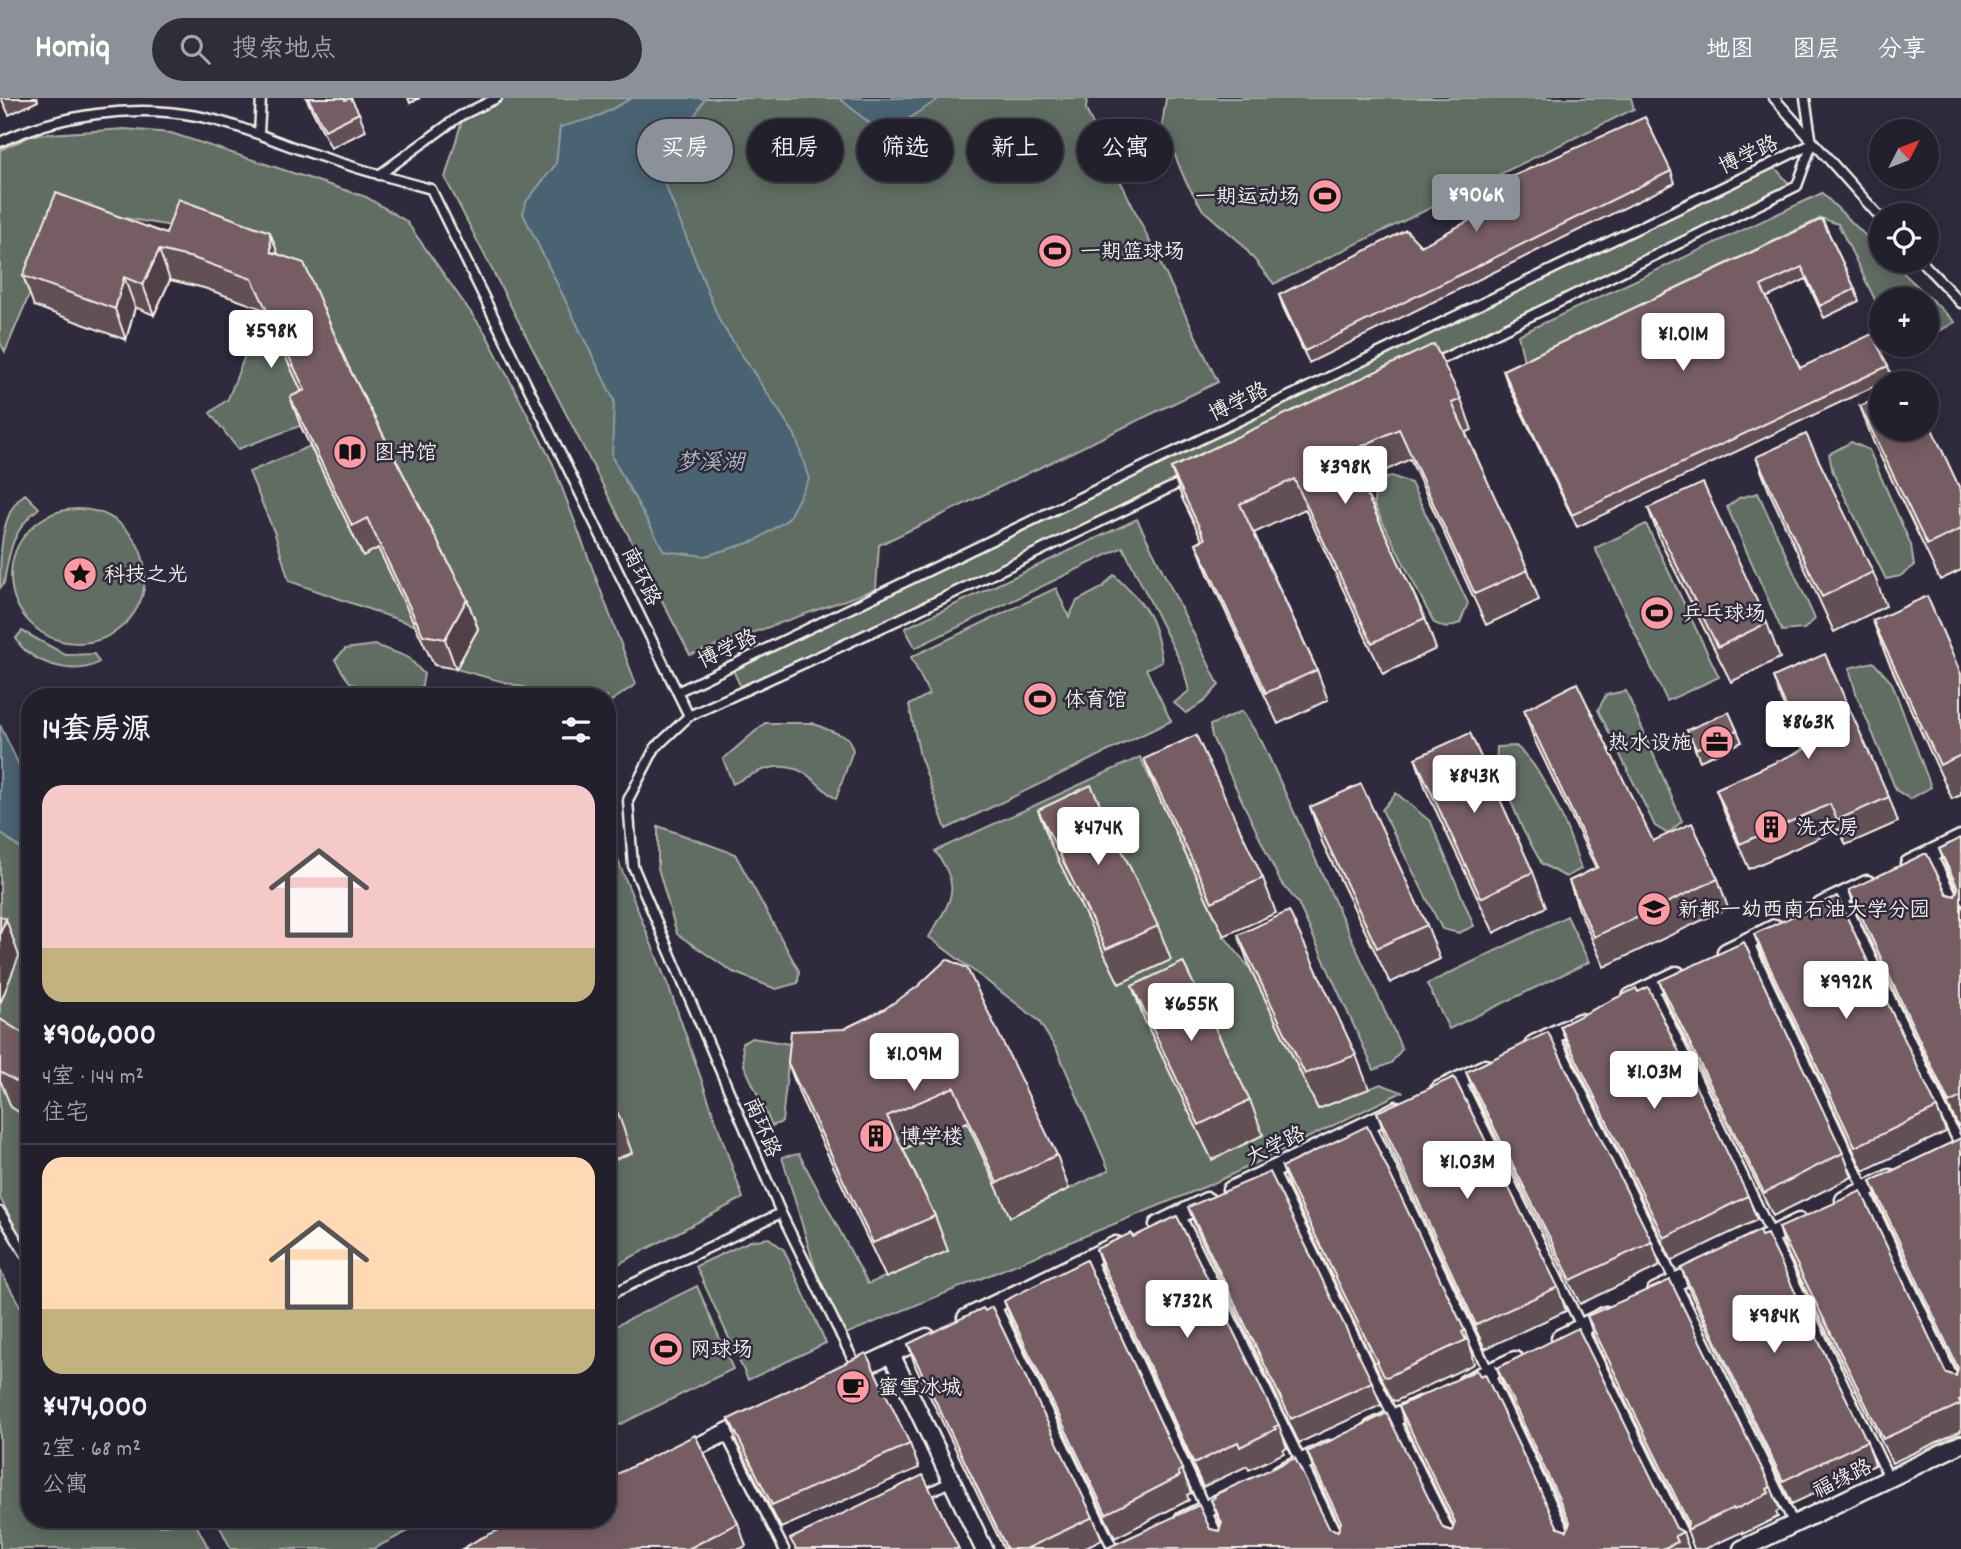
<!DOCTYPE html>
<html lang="zh">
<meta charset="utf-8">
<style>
:root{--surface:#23202e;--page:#2f2d3a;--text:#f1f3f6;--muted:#a3a3aa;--line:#403e4a;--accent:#8c9099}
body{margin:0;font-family:Dekko,"LXGW WenKai TC",sans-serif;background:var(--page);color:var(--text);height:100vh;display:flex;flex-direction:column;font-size:26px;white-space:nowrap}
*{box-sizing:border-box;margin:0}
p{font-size:23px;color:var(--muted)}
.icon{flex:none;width:38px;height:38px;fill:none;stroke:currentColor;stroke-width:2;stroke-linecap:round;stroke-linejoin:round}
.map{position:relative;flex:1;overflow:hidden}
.side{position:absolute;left:21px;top:590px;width:595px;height:840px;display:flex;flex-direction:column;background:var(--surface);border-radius:28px;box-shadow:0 4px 18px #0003,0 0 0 2px var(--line)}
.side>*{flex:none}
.banner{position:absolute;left:637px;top:21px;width:665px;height:63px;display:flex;gap:14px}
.needle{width:46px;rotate:48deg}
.controls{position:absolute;left:1869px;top:21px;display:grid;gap:14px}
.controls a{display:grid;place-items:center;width:70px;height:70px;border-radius:50%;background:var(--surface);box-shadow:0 4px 18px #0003,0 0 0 2px var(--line);font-size:35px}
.price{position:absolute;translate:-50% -60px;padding:0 16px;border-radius:7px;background:#fff;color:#222;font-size:23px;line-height:46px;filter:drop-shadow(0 2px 4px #0008)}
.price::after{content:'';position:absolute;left:50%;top:42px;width:21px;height:16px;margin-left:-10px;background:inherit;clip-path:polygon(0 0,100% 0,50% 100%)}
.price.selected{background:var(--accent);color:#fff}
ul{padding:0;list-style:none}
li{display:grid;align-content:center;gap:14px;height:371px;padding:0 21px}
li+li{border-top:2px solid var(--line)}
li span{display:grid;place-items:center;height:217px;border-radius:21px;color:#555}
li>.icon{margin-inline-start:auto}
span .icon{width:126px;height:126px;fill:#fffc;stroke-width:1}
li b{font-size:30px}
h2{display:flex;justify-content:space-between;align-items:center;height:84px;padding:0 21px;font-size:30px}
.pill{padding:0 24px;border-radius:32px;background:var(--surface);box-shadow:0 4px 18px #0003,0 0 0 2px var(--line);font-size:24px;line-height:63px}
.pill.selected{background:var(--accent);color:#fff}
header{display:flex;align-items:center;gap:42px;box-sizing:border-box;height:98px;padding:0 35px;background:var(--accent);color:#fff}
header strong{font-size:33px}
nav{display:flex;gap:38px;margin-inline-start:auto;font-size:24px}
.search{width:490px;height:63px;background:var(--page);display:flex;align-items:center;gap:18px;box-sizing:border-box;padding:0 24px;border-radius:38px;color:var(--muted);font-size:26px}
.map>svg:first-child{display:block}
</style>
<header>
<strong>Homiq</strong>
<div class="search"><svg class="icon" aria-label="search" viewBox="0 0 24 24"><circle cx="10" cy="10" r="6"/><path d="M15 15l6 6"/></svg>搜索地点</div>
<nav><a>地图</a><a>图层</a><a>分享</a></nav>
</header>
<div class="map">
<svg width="1961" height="1451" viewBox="0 0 1961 1451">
<rect width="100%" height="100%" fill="#2f2a3d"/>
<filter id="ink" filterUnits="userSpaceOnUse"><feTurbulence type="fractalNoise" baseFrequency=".0143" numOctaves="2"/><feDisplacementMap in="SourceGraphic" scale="14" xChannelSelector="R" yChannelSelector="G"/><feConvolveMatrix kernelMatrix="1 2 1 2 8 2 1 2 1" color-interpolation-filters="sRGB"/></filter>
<g filter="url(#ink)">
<path fill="#616d62" stroke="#aaafa5" stroke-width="2" d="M502 0H1087L1086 12 1218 284 879 447 876 491 690 557 445 80 463 19Z
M1166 0H1631L1634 11 1274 186 1241 145 1203 112 1186 84 1162 27Z
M125 31 171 35 366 99 406 123 486 236 553 366 636 586 607 606V598H556L456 571 359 298 189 131 66 110 5 254 0 244V52L33 37Z
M1771 65 1791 88 742 592 732 570Z
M1822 95 1881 153V163H1891L1955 224 1927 240V201H1881V214L1838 126 1821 120 1524 263 1518 237Z
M263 211 316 322 238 351 210 315 228 301Z
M1851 344 1869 352 1911 447 1914 468 1900 478 1886 481 1833 375 1829 356Z
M310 348 363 457 378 450 416 528 289 483 275 436 249 374Z
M1391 378 1411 385 1468 505 1460 525 1446 530 1434 525 1374 407 1375 385Z
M1758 395 1815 521 1804 531 1782 533 1727 409 1739 400Z
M25 396 39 410C13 431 9 453 4 485L0 490C0 458 0 413 25 396Z
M11 478a67 67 0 1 1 134 0a67 67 0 1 1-134 0Z
M1137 421 1219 587 1205 603 1186 615 1174 605 1189 593 1183 569 1123 449 915 550 905 530Z
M1646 426 1719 579 1667 603 1595 450Z
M1114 477C1147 509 1155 518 1162 564L1146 571 1171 623 946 731 920 658 909 607 929 596 911 559 1056 490 1069 519 1077 503 1102 490Z
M22 533 66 557 94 556 99 564C77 580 26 564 16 540Z
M375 547 408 559 424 576 421 593C400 600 370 601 351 585 345 580 340 569 335 562L345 551Z
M1873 564 1892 585 1931 689 1910 701 1896 692 1856 595 1849 570Z
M1626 593 1682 723 1668 736 1655 728 1598 612 1606 597Z
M1242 613 1262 644 1402 951 1391 965 1374 972 1298 805 1280 783 1212 639 1210 627Z
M765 625H812L848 640 853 652 836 701C826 694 819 686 810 679 785 659 758 672 733 686L723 661Z
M1516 648C1547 674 1569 733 1581 771L1566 779 1542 766 1523 732 1496 668 1497 649Z
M1140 659 1224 838 1251 872 1318 1011 1381 986 1402 994 1214 1085 836 1240 782 1059 799 1056 868 1186 948 1153 899 1053 967 1024 1069 1091 1109 1072 1058 954 1038 922 929 839C951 802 963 791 935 753Z
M1396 695 1431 724 1474 828 1459 835 1442 831 1382 712Z
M658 728 735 756 799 873 798 885 776 891 733 874 677 836 658 770Z
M0 734 30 758V1156L0 1100Z
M607 735 671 895 743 1100 607 1172Z
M1567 818 1589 864 1449 931 1427 886Z
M752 940 790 946 782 1024 772 1028 744 967 742 945Z
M769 1140 784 1152 826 1245 748 1282 696 1168 750 1143Z
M0 1172 30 1226V1421H152L160 1428 193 1421 209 1451H0Z
M697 1188 733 1271 607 1333V1232Z
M216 1421H432L373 1451H231Z"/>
<path fill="#4a6372" stroke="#8e9ca1" stroke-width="2" d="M632 0H705L661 76 720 224 795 337 809 381 788 421 755 443 705 458 664 453 612 359 614 302 523 116 526 104 556 66 560 29 597 19Z
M839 0H940L884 37Z
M0 627 19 667 30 677V758L0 734Z"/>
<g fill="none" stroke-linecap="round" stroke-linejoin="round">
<g stroke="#f4f1e8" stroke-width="13">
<path id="lane" d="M1774 0 1881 120
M259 35 261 0
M0 44C59 16 133 6 197 18 233 25 265 39 298 51 342 66 386 79 431 91L689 618 655 650 628 702 633 768 781 1115 607 1198
M379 77 460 18 497 0
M1921 163 1961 205
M1432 266 1797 88 1812 46 1805 0
M679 593 1812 46
M689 618 900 521 1186 382
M1931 755 1961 816
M1842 798 1961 1050
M1748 843 1961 1296
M1652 889 1889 1380
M1554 937 1794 1426
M1460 982 1691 1451
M1370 1025 1573 1451
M1273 1072 1458 1451
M0 1114 30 1164
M781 1115 857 1270
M1180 1116 1344 1451
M1090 1160 1224 1451
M995 1205 1113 1451
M725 1335 784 1451
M923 1397 952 1383"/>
</g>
<g stroke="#f4f1e8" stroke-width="21">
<path id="street" d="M1909 766 1961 741
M1821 808 1867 786
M1726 854 1775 830
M1631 899 1677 877
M1534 946 1580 924
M1439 992 1485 970
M1231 1092 1397 1012
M1844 1102 1890 1080
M1158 1127 1207 1103
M1749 1148 1799 1124
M1655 1194 1704 1170
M966 1220 1116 1147
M1560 1240 1606 1217
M891 1256 984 1451
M852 1274 927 1239
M1466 1285 1515 1262
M1371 1331 1420 1307
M682 1356 750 1323
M1280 1375 1329 1351
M1182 1423 1231 1399
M1742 1451 1961 1346"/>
</g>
<use href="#lane" stroke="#2f2a3d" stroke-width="8"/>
<use href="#street" stroke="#2f2a3d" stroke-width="16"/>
</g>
<path fill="#645056" stroke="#f4f1e8" stroke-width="2" d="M1 0H37L38 3 9 17Z
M306 0H344L359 15 366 33 331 50Z
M408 0H420L410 5Z
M1671 73 1675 85 1309 265 1283 209 1279 197 1421 148Z
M1822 121 1855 191 1859 203 1824 220 1806 181 1766 200 1800 270 1888 268 1892 280 1577 429 1507 284 1503 272Z
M166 136 279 157 348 268 467 501 478 531 456 571 434 567 378 450 363 458 301 329 290 299 302 294 263 211 204 190 170 182 154 217 135 209 126 242 34 208 23 178Z
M1461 301 1472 332 1465 335 1528 472 1539 502 1486 527 1410 361 1361 384 1425 520 1436 551 1383 576 1305 411 1254 435 1317 572 1328 602 1278 626 1208 476 1196 445 1202 442 1182 400 1171 370Z
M1860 308 1961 393V472L1940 482 1873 343Z
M1756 359 1873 474 1886 508 1834 534 1769 393Z
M1648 410 1767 525 1780 560 1731 584 1661 445Z
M1873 523 1961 576V697L1952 701 1886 558Z
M1773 579 1889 699 1898 724 1846 747 1839 731 1749 771 1725 716 1716 691 1804 652 1782 604Z
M1524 612 1653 743 1718 781 1728 810 1604 869 1579 812 1569 783 1596 770 1534 641Z
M1687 632H1737L1742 644 1700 663Z
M1415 660 1533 774 1546 809 1494 835 1427 694Z
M1144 661 1263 780 1276 815 1224 838 1157 695Z
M1310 709 1427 827 1440 861 1390 885 1322 744Z
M1038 712 1158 828 1171 862 1119 886 1051 747Z
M1961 740V1027L1958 1028 1857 816 1849 792 1947 796 1955 798 1957 793 1948 774 1939 751Z
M1754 836 1937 1010 1946 1034 1863 1073 1763 860Z
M1238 837 1356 957 1369 991 1318 1011 1251 872Z
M1659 883 1843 1055 1852 1079 1773 1118 1668 907Z
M1132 888 1250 1002 1263 1037 1212 1062 1145 923Z
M883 912 1057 1057 1069 1091 1010 1119 967 1024 903 1051 935 1118 948 1153 886 1180 801 1000 788 965 844 931Z
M0 921 30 940V1021L11 1009 1 984 0 983Z
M1560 928 1748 1098 1757 1122 1672 1163 1569 952Z
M1466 974 1652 1144 1660 1168 1580 1206 1475 997Z
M607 995 619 1018 632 1055 607 1064Z
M1377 1014 1558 1189 1566 1213 1485 1251 1385 1038Z
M1961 1040V1333L1892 1365 1787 1154 1779 1130 1946 1275 1956 1278 1957 1273 1879 1106 1871 1083Z
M1282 1069 1465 1233 1473 1257 1472 1258 1474 1266 1396 1303 1392 1302 1290 1092Z
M1188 1109 1372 1284 1381 1307 1299 1345 1197 1132Z
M1133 1139 1279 1327 1287 1350 1283 1352 1284 1355 1249 1372 1247 1368 1203 1389 1104 1175 1096 1151Z
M1681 1170 1867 1343 1875 1367 1792 1406 1690 1194Z
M1004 1203 1182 1371 1191 1395 1187 1397 1189 1402 1115 1440 1013 1227Z
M1587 1218 1771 1389 1780 1412 1776 1414 1778 1419 1743 1436 1742 1434 1705 1451H1694L1687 1432 1688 1429 1595 1242Z
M908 1246 1093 1419 1102 1442 1084 1451H1004L916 1270Z
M1497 1270 1676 1430 1683 1434 1689 1451H1105L1210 1431 1219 1433 1221 1428 1211 1402 1329 1430 1338 1433 1340 1428 1316 1378 1307 1354 1443 1430 1452 1433 1454 1428 1407 1332 1399 1308 1558 1430 1567 1433 1569 1427 1505 1293Z
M729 1321 910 1346 919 1370 781 1430 737 1345Z
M738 1425 746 1448 740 1451H462Z"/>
<path fill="#514146" stroke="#f4f1e8" stroke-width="2" d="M270 134 281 164 271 154Z
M159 152 170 182 154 217 143 187Z
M124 179 135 209 126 242 115 211Z
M467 501 478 531 456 571 445 541Z
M6 821 19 858 0 906V835Z"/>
<path fill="#745d64" stroke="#f4f1e8" stroke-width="2" d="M308 0H344L345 2 351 0 359 15 325 32Z
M1645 19 1671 73 1305 253 1279 197 1406 132 1421 148 1499 107 1500 84Z
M56 95 166 136 178 101 270 134 271 154 304 165 348 268 467 501 445 541 423 537 367 420 352 428 290 299 305 292 252 181 193 160 159 152 143 187 124 179 115 211 23 178Z
M1822 121 1855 191 1820 208 1802 169 1761 188 1800 270 1872 236 1888 268 1572 417 1503 272Z
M1434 246 1461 301 1452 305 1528 472 1475 496 1399 331 1347 355 1425 520 1372 545 1294 381 1240 406 1317 572 1266 595 1196 445 1205 441 1171 370Z
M1881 299V331H1927V320L1961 393V431L1927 447 1860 308Z
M1806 336 1873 474 1822 499 1756 359Z
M1703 385 1767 525 1718 549 1648 410Z
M1927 498 1961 576V657L1940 667 1873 523Z
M1825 556 1889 699 1837 722 1830 706 1740 746 1716 691 1805 651 1773 579Z
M1577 585 1653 743 1692 725 1718 781 1594 839 1569 783 1598 769 1524 612Z
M1729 614 1737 632 1696 651 1687 632Z
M1470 635 1533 774 1481 800 1415 660Z
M1196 637 1263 780 1212 804 1144 661Z
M1361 686 1427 827 1377 850 1310 709Z
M1091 687 1158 828 1106 851 1038 712Z
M1961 740V999L1949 1005 1849 792 1924 756H1927L1947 796 1955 798 1958 790 1939 751Z
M1837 798 1937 1010 1855 1049 1754 836Z
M1289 813 1356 957 1305 976 1238 837Z
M0 818 6 821 0 835Z
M1744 844 1843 1055 1764 1095 1659 883Z
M947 861 967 870 1057 1057 997 1085 954 989 887 1018 935 1118 873 1145 788 965 791 933 844 931 883 912 917 889Z
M1183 864 1250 1002 1199 1027 1132 888Z
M1648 889 1748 1098 1664 1140 1560 928 1636 890 1638 894Z
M0 921 30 940V991L0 974Z
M1548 934 1652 1144 1571 1182 1466 974Z
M1454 979 1558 1189 1476 1227 1377 1014Z
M607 995 619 1018 607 1022Z
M1367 1028 1465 1233 1462 1234 1466 1242 1387 1279 1384 1278 1282 1069Z
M1961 1040V1301L1959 1302 1961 1306 1883 1341 1779 1130 1861 1093 1946 1275 1956 1278 1958 1270 1871 1083Z
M1270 1074 1372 1284 1291 1321 1188 1109Z
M1177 1118 1279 1327 1274 1329 1276 1331 1240 1349 1238 1344 1194 1366 1096 1151 1131 1135 1133 1139Z
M1759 1133 1761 1138 1767 1136 1867 1343 1783 1383 1681 1170Z
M1086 1162 1182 1371 1178 1374 1180 1378 1106 1416 1004 1203Z
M1670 1182 1771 1389 1767 1391 1769 1395 1734 1412 1733 1410 1687 1432 1688 1424 1587 1218Z
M992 1209 1093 1419 1026 1451H1007L908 1246 983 1210 985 1213Z
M1578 1230 1676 1430 1683 1434 1675 1438 1678 1444 1662 1451H1105L1199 1407 1210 1431 1219 1433 1222 1425 1211 1402 1215 1399 1214 1397 1295 1360 1329 1430 1338 1433 1341 1424 1307 1354 1387 1315 1443 1430 1452 1433 1455 1424 1399 1308 1477 1272 1480 1278 1485 1276 1558 1430 1567 1433 1570 1424 1497 1270Z
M866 1255 910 1346 772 1407 729 1321Z
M695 1337 738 1425 688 1451H462L479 1441 523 1421H607V1381Z
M923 1377 959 1451H796L790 1441Z"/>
</g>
<defs>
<g id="stadium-disc" transform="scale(1.75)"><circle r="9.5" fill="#ff9aa2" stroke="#2f2a3d"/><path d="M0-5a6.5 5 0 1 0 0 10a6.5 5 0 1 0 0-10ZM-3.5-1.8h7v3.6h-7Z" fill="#111"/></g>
<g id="library-disc" transform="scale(1.75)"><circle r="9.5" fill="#ff9aa2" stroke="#2f2a3d"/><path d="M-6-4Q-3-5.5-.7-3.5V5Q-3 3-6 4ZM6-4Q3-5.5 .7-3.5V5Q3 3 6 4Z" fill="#111"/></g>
<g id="sight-disc" transform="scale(1.75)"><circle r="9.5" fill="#ff9aa2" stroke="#2f2a3d"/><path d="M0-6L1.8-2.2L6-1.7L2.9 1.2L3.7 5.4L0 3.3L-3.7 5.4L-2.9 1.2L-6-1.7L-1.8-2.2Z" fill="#111"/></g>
<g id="office-disc" transform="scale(1.75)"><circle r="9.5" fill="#ff9aa2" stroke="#2f2a3d"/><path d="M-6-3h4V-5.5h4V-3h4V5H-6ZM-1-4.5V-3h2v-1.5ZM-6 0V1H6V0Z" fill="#111"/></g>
<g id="building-disc" transform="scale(1.75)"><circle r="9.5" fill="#ff9aa2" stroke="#2f2a3d"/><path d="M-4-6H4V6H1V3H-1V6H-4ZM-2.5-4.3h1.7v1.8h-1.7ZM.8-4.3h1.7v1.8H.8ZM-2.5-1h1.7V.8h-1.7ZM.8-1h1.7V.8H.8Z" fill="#111"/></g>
<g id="school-disc" transform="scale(1.75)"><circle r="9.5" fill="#ff9aa2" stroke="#2f2a3d"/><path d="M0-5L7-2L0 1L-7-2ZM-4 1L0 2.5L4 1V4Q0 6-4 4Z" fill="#111"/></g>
<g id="cafe-disc" transform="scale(1.75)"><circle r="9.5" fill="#ff9aa2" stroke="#2f2a3d"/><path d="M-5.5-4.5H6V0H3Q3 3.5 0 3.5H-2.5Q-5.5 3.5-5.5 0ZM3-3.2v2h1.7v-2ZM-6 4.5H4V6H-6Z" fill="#111"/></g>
</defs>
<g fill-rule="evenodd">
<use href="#stadium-disc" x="1325" y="98"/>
<use href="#stadium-disc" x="1055" y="153"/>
<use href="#library-disc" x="350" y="354"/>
<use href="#sight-disc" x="80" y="476"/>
<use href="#stadium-disc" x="1657" y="515"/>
<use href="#stadium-disc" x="1040" y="601"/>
<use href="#office-disc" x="1717" y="644"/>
<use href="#building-disc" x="1771" y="729"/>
<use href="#school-disc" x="1654" y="811"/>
<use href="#building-disc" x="876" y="1038"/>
<use href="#stadium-disc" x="666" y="1251"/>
<use href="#cafe-disc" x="853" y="1289"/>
</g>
<g text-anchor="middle" stroke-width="5" stroke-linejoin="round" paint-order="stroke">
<g font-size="21" fill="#f4f1e8" stroke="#2f2a3d">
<text transform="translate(1748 56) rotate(-25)" y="7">博学路</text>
<text transform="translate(1238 303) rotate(-26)" y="7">博学路</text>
<text transform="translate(642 478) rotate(64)" y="7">南环路</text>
<text transform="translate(727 550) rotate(-26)" y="7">博学路</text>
<text transform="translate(763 1029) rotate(67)" y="7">南环路</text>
<text transform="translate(1275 1047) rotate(-26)" y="7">大学路</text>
<text transform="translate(1842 1380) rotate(-26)" y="7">福缘路</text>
</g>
<g font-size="21" fill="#f4f1e8" stroke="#2f2a3d" text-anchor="start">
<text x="1300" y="105" text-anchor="end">一期运动场</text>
<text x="1080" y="160">一期篮球场</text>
<text x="374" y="361">图书馆</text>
<text x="104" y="483">科技之光</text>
<text x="1682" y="522">乒乓球场</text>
<text x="1064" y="608">体育馆</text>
<text x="1692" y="651" text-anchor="end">热水设施</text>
<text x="1796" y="736">洗衣房</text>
<text x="1678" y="818">新都一幼西南石油大学分园</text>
<text x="900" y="1045">博学楼</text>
<text x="690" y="1258">网球场</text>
<text x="878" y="1296">蜜雪冰城</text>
</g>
<g font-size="23" font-style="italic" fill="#b0b8b9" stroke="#2f2a3d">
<text x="710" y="371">梦溪湖</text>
</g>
</g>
</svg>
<div class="controls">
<a><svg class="needle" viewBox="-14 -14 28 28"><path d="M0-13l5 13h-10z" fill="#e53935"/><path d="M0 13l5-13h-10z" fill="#a3a3aa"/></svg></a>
<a><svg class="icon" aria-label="locate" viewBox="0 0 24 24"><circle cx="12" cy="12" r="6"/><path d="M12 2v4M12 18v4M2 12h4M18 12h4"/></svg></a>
<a>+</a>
<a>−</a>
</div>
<b class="price selected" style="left:1476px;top:136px">¥906K</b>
<b class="price" style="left:271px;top:272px">¥598K</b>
<b class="price" style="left:1683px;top:275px">¥1.01M</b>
<b class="price" style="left:1345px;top:408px">¥398K</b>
<b class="price" style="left:1808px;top:663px">¥863K</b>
<b class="price" style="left:1474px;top:717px">¥843K</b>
<b class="price" style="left:1098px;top:769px">¥474K</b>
<b class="price" style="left:1846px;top:923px">¥992K</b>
<b class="price" style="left:1191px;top:945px">¥655K</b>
<b class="price" style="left:914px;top:995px">¥1.09M</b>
<b class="price" style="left:1654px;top:1013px">¥1.03M</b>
<b class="price" style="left:1467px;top:1103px">¥1.03M</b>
<b class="price" style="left:1187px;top:1242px">¥732K</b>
<b class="price" style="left:1774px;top:1257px">¥984K</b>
<div class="banner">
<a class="pill selected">买房</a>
<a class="pill">租房</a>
<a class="pill">筛选</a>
<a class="pill">新上</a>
<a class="pill">公寓</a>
</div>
<section class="side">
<h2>14套房源<svg class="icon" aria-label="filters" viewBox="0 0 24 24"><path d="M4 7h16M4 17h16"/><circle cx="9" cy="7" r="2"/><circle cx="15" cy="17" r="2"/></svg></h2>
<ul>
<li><span style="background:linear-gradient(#f6c9c9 75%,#c2b280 0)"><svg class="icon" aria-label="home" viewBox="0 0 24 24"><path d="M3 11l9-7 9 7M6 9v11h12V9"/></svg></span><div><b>¥906,000</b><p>4室 · 144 m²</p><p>住宅</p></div></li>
<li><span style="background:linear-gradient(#ffd9b3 70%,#c2b280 0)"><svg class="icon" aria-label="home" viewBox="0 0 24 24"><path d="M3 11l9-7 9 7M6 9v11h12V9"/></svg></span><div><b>¥474,000</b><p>2室 · 68 m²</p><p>公寓</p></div></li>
</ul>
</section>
</div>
